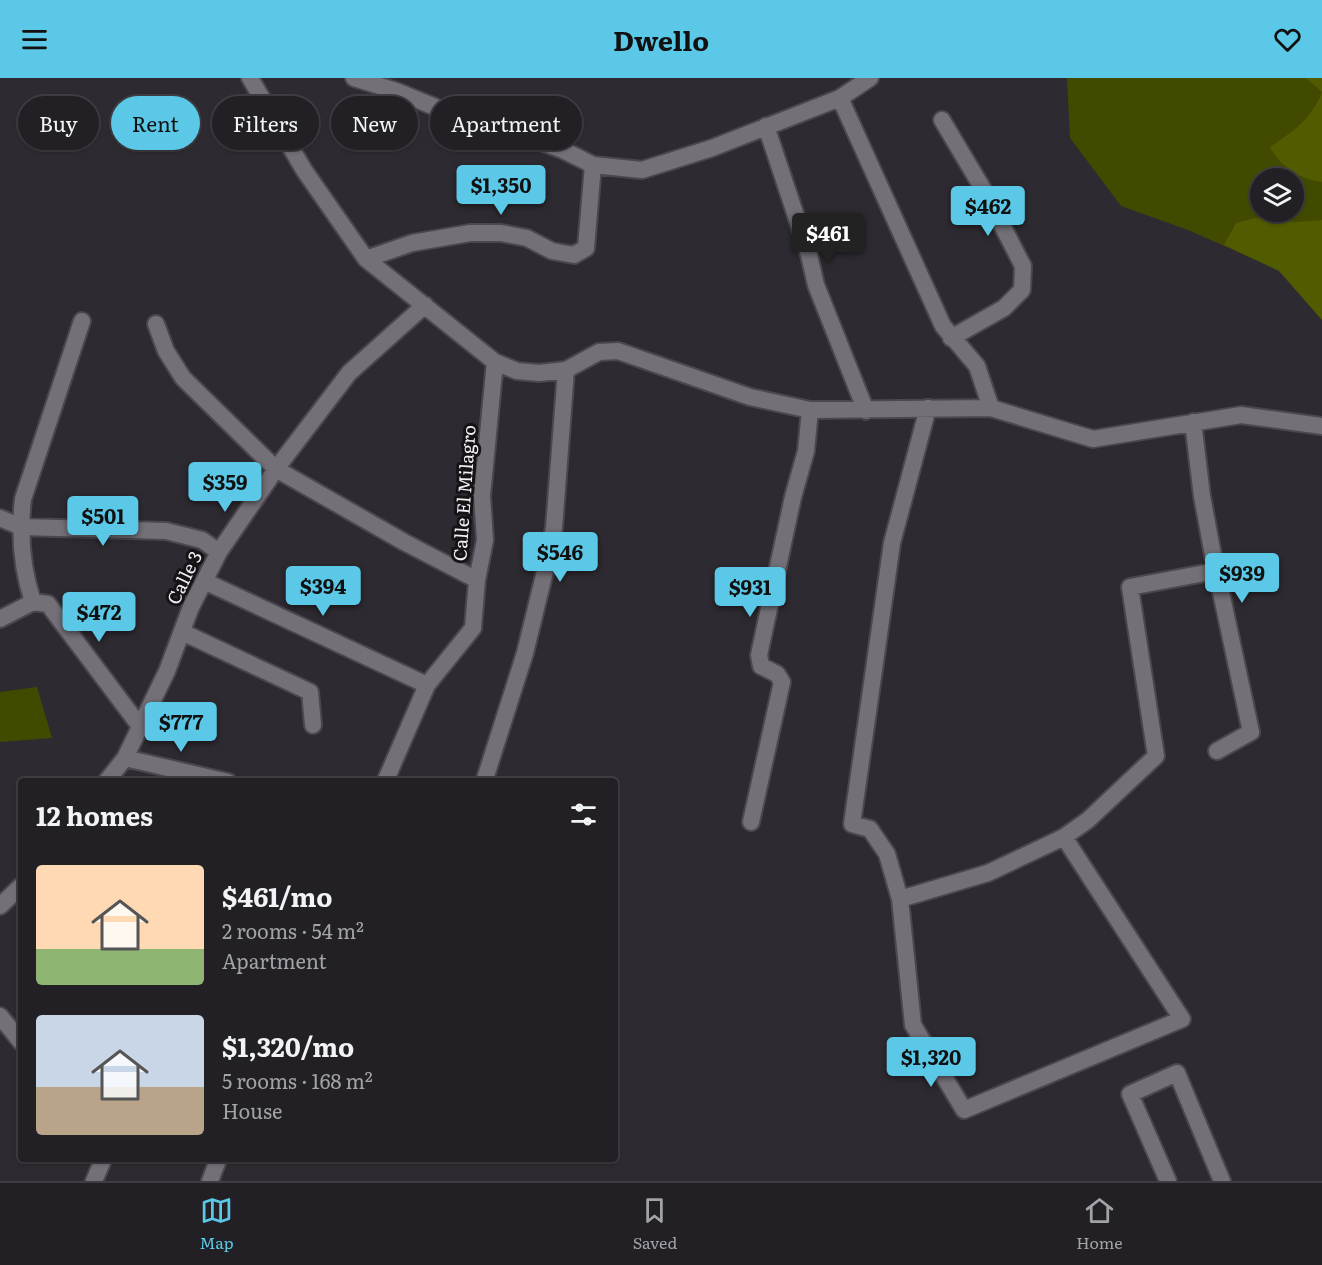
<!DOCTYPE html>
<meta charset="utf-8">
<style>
:root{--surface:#222025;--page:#2e2d32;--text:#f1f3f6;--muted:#a2a3a7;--line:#3f3e42;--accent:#5ac8e6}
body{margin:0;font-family:Literata,serif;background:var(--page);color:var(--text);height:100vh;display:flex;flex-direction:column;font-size:22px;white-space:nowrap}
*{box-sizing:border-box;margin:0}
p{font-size:20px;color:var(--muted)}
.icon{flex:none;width:33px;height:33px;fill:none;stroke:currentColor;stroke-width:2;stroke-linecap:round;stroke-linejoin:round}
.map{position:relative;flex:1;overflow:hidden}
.side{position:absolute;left:18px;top:700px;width:600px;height:384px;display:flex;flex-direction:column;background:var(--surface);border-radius:6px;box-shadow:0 2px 4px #0004,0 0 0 2px var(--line)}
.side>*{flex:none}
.banner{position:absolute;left:18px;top:18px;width:600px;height:54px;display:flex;gap:12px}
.tools{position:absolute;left:1250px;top:90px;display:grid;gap:12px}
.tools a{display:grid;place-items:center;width:54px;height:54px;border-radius:50%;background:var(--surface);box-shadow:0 2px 4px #0004,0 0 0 2px var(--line);font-size:30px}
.price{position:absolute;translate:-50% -51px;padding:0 14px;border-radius:6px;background:var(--accent);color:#111;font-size:20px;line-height:39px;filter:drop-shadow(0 2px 3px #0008)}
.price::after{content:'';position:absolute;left:50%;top:36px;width:18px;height:14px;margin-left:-9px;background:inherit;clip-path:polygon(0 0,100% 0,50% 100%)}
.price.on{background:#222;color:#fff}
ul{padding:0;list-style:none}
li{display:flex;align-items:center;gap:18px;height:150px;padding:0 18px}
li span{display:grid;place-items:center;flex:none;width:168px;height:120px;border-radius:6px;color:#555}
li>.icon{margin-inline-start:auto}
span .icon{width:72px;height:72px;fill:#fffc;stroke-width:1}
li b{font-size:26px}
h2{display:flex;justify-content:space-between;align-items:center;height:72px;padding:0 18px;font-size:26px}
.tag{padding:0 21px;border-radius:27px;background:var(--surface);box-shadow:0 2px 4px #0004,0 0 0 2px var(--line);font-size:21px;line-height:54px}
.tag.on{background:var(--accent);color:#111}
header{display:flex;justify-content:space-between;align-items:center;height:78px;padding:0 18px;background:var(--accent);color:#111;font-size:27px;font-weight:700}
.menu{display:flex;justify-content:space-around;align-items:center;height:84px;border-top:2px solid var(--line);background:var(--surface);font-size:16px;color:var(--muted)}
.menu a{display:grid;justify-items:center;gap:3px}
.menu .on{color:var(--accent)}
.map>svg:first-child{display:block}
</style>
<header><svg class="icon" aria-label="menu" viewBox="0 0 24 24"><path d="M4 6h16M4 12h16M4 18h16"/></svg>Dwello<svg class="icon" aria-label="heart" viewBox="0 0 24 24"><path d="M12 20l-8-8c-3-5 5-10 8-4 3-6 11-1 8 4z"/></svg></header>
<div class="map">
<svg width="1322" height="1103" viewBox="0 0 1322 1103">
<rect width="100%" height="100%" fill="#2e2a31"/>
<path fill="#424a00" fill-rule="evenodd" d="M1067 0H1322V242L1279 192 1188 152 1121 128 1070 60ZM1260 100H1293V134H1260Z
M37 609 52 660 0 664V614Z"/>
<path fill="#525b00" d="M1306 0H1322V104C1299 101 1281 89 1270 69 1294 53 1311 41 1322 14Z
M1255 140 1296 144 1322 142V242L1279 193 1224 167 1236 145Z"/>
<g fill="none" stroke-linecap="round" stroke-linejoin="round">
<g stroke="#4b474e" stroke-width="20">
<path id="minor" d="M250 0 304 92 366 181 495 284 517 293 539 295 566 292 599 274 618 273 750 319 810 332 991 330 1093 361 1241 337 1322 348
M354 0 396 13 445 33 495 47 563 72 593 87 642 92 712 70 840 20 870 0
M840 20 943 248 977 288 991 330
M942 42 986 116 1023 188 1022 212 1004 230 951 260
M766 48 809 177 816 207 866 333
M366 181 412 165 470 155H501L527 160 552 173 574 177 586 170 593 87
M156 246 166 273 183 300 276 391 404 464 477 502
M1193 344 1202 418 1213 477 1251 654 1217 673
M0 440 21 449 166 453 202 462 219 474
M204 503 427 607
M33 524C22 491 19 456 23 421L82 243
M0 541 33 524 48 526 139 647
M182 554 310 614 313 647
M125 680 228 704
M106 704 125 680 167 593 191 529 219 474 276 391 349 295 425 227
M385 704 427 607 473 550 477 502 485 462 482 418 495 284
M484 704 525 575 548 481 554 450 566 292
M751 744 782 604 777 596 761 588 759 577 793 419 806 373 810 332
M1064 759 1088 742 1156 678 1130 509 1216 493
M900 821 988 795 1064 759 1182 941 964 1032 913 947 900 821 887 776 870 751 852 746 892 465 928 330
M0 828 21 808
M0 938 21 964
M94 1103 103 1082
M210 1103 218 1082
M1168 1103 1130 1016 1177 995 1222 1103"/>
</g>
<use href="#minor" stroke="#747078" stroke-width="16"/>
</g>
<g text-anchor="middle" stroke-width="6" stroke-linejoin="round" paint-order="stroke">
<g font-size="18" fill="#f3f0f5" stroke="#151316">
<text transform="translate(465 415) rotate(-86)" y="6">Calle El Milagro</text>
<text transform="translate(185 500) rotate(-64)" y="6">Calle 3</text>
</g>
</g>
</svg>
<div class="tools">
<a><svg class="icon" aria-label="layers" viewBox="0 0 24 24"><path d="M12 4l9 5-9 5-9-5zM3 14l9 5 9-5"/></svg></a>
</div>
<b class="price" style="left:501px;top:138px">$1,350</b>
<b class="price" style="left:988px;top:159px">$462</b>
<b class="price on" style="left:828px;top:186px">$461</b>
<b class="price" style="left:225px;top:435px">$359</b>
<b class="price" style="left:103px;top:469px">$501</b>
<b class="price" style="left:560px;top:505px">$546</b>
<b class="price" style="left:1242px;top:526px">$939</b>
<b class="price" style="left:323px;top:539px">$394</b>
<b class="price" style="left:750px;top:540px">$931</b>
<b class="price" style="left:99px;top:565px">$472</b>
<b class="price" style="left:181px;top:675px">$777</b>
<b class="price" style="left:931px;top:1010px">$1,320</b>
<div class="banner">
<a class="tag">Buy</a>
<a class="tag on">Rent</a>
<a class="tag">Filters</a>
<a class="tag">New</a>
<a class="tag">Apartment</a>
</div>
<section class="side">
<h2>12 homes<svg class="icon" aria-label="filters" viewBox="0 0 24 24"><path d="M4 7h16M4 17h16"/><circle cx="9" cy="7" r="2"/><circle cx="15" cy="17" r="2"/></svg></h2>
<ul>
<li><span style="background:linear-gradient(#ffd9b3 70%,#8fb573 0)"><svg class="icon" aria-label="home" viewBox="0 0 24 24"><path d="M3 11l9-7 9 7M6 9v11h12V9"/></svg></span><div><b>$461/mo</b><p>2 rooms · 54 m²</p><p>Apartment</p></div></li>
<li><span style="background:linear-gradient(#c9d6e8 60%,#b9a48a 0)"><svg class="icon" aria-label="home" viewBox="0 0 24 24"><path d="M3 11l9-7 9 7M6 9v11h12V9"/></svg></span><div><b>$1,320/mo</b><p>5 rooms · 168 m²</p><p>House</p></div></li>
</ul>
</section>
</div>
<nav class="menu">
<a class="on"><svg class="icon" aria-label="map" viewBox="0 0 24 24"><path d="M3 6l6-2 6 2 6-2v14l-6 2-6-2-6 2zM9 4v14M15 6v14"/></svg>Map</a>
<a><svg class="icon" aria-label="saved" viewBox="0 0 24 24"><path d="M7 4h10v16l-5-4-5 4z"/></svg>Saved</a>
<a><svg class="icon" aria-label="home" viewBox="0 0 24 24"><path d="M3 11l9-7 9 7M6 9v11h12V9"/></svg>Home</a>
</nav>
